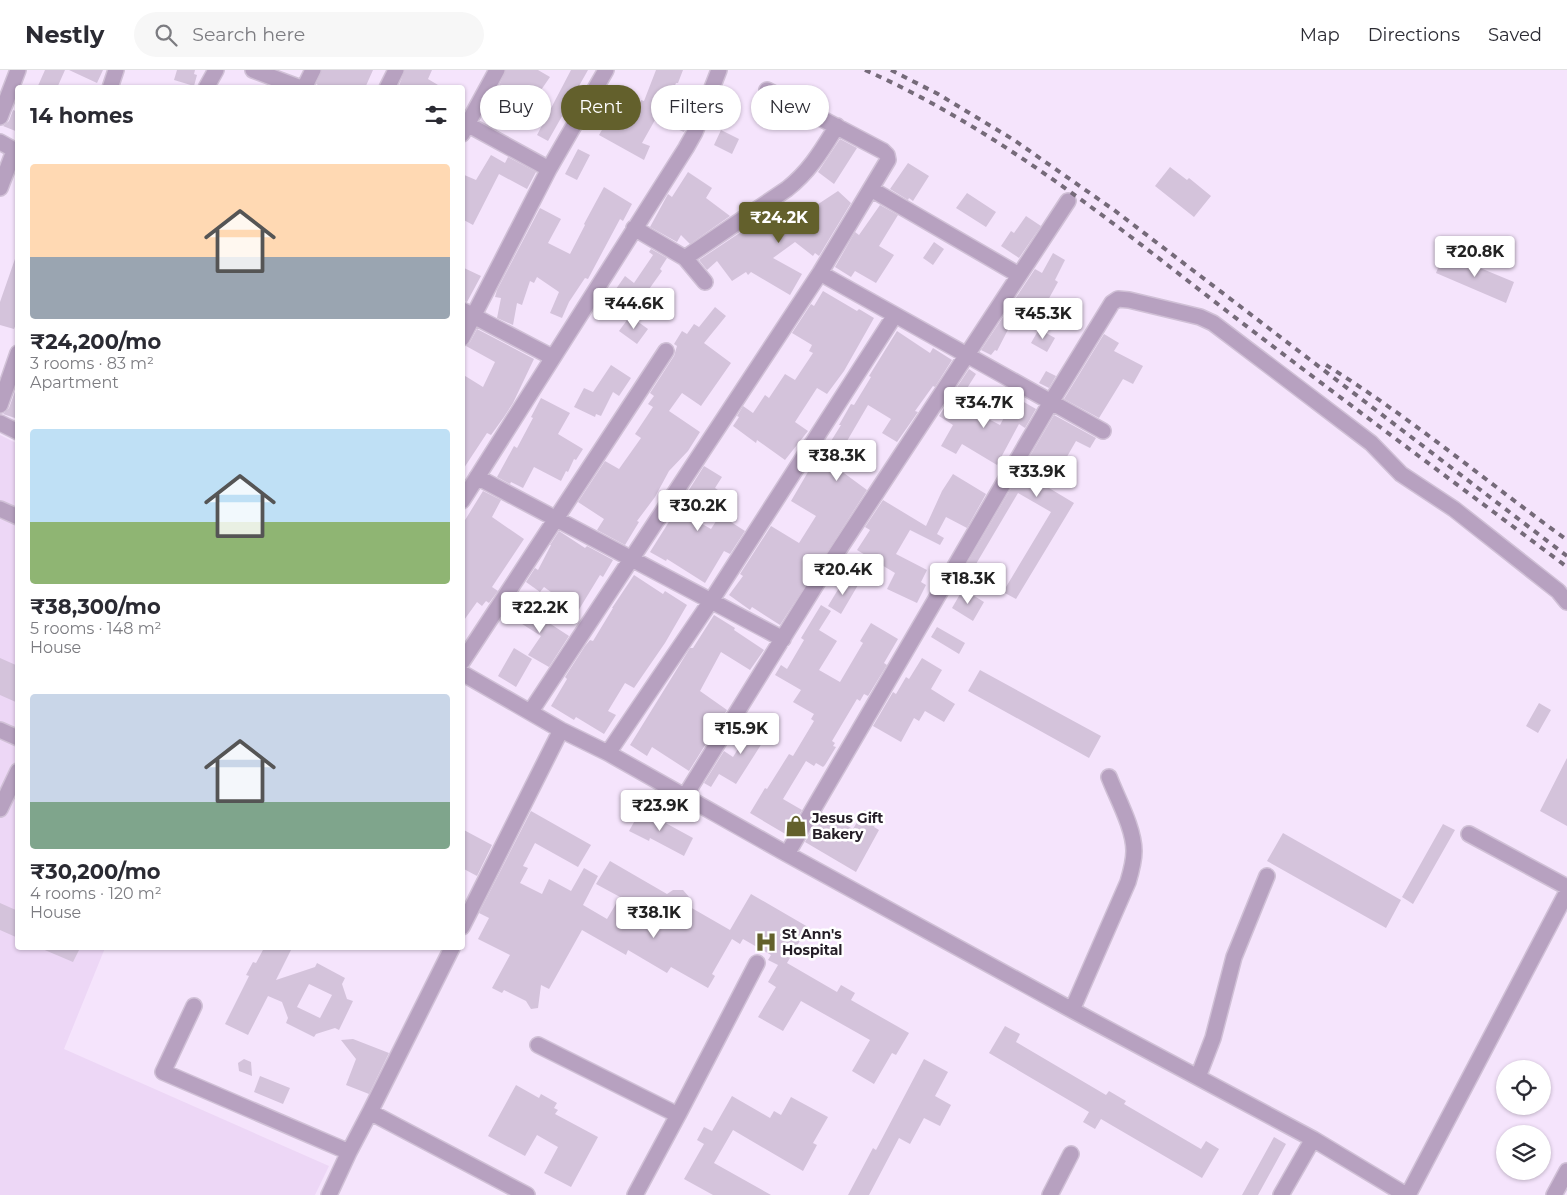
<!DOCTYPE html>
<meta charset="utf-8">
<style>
:root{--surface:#fff;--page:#f7f7f7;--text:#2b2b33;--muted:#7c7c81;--line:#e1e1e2;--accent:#63602c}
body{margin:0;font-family:Montserrat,sans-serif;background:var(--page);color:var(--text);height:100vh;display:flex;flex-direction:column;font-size:19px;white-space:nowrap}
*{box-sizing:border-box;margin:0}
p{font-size:16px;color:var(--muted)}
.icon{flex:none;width:28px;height:28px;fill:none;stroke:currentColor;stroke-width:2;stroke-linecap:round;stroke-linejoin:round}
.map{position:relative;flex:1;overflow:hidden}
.details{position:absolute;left:15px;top:15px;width:450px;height:865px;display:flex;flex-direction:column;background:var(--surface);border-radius:5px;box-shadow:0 1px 4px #0004}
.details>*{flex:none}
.hud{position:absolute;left:480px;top:15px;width:475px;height:45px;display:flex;gap:10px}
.tools{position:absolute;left:1496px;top:990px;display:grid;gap:10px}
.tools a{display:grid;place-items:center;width:55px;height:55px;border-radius:50%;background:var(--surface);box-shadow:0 1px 4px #0004;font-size:25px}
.price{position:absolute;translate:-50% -42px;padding:0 11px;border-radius:5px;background:#fff;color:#222;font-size:16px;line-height:32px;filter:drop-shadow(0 1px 2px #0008)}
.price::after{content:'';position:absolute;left:50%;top:30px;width:15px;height:11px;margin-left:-8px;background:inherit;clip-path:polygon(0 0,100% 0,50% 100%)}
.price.active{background:var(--accent);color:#fff}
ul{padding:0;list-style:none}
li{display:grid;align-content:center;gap:10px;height:265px;padding:0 15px}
li span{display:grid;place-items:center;height:155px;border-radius:5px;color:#555}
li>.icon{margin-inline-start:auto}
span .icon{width:90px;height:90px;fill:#fffc;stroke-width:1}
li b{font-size:21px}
h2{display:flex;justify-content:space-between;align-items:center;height:60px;padding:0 15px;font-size:21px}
.pill{padding:0 18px;border-radius:22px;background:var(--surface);box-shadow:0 1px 4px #0004;font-size:18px;line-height:45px}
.pill.active{background:var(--accent);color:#fff}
header{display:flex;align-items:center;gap:30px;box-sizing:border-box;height:70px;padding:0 25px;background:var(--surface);border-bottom:1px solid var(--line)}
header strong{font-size:24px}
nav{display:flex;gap:28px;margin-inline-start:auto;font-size:18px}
.search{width:350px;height:45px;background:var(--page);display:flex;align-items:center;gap:12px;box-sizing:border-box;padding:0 18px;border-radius:28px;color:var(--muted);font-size:19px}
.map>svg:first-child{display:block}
</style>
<header>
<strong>Nestly</strong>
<div class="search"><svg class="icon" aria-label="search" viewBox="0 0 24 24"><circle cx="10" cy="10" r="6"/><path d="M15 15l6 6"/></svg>Search here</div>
<nav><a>Map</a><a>Directions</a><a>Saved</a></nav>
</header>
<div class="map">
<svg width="1567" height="1125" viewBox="0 0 1567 1125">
<rect width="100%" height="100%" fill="#f5e4fc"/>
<path fill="#edd7f6" d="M0 365 18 374V878H105L64 979 329 1096 315 1125H0Z"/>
<path fill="#d4c3db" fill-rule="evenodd" d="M45 0H65L57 18H37Z
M69 0H103L97 13Z
M177 0H195L194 4 197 5 194 16 174 10Z
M322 0H373L365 18H324L316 14Z
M405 0H432L428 9 443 18H398Z
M506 0H538L550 7 528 39 497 20Z
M571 0H588L548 71 537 65Z
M656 0H683L678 13H676L665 40 690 50 684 62 655 50 642 73 650 76 644 90 599 65 614 39 635 50 641 30 644 31Z
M719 25 729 30 720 49 711 46Z
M13 40 18 42V62L3 56 9 51Z
M721 60 739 69 732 84 714 75Z
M840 69 857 78 834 114 818 102Z
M578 79 590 85 577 110 565 104Z
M491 85 505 93 508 87 536 102 527 119 499 104 473 155 462 149V104L476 110Z
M908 93 929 106 913 131 909 128 908 130 890 119Z
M1170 97 1187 110 1189 108 1211 126 1194 147 1155 116Z
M688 102 712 118 706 128 730 146 690 174 681 165 677 172 650 157 668 124 672 127Z
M604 117 632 134 623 151 620 149 588 209 585 208 569 232 562 248 550 243 559 222 537 207 534 213 530 211 522 235 517 233 513 255 497 248 501 228 495 227 497 220 540 138 561 149 548 173 570 184 585 155 584 154Z
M838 121 851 133 819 186 815 183 813 186 795 172 773 188 802 204 790 225 751 202 748 205 746 202 732 211 717 191 707 200 699 190 762 148 769 157 791 140 797 148Z
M967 123 996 142 986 157 956 138Z
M880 135 898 145 879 176 894 185 876 213 855 201 851 207 835 197 855 162 859 165Z
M1026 146 1041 156 1019 188 1001 176 1011 161 1014 163Z
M934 172 944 179 933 195 923 188Z
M651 179 667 188 660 199 662 201 647 222 650 224 634 246 609 229 625 206 634 213 653 185 649 182Z
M1053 183 1065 190 1055 210 1058 212 1042 241 1027 233 1018 248 1015 246 997 281 995 280 991 285 981 280 1035 199 1042 203Z
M1444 183 1514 212 1506 233 1436 203Z
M16 186 18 187V249L14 259 0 255V232Z
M462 197 481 206 467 232 462 231Z
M823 221 857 241 859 239 874 248 844 301 827 324 817 318 795 352 808 361 785 390 757 370 756 373 733 356 739 347 737 346 743 336 753 343 765 325 769 328 785 304 795 310 813 283 809 281 812 275 792 263 811 234 814 236Z
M715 237 726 246 704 273 731 293 701 336 682 323 669 341 700 362 688 381 669 401 655 427 637 451 639 452 625 475 597 460 604 449 578 432 605 391 619 399 641 368 635 364 653 337 648 334 654 326 650 323 674 286 677 276 674 274 682 261 687 264 694 254 699 257Z
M630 246 648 259 637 274 619 261Z
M477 259 534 289 513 333 504 347 491 365 487 363 462 401V304L483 317 495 292 466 276 470 272Z
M1039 259 1055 268 1047 282 1031 273Z
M897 261 930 283 933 278 952 290 935 317 933 316 915 341 918 342 897 372 882 363 891 349 868 335 833 395 867 420 780 555 752 537 750 540 729 525 743 506 740 504 771 456 799 473 816 446 791 431 815 390 818 392 841 355H839L851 334 854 335 871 307 869 306Z
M1104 264 1119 273 1114 281 1143 296 1133 314 1123 309 1099 348 1064 329Z
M611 295 631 308 619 326 613 322 601 346 596 344 595 347 574 337 584 318 593 322Z
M969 299 976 304 959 331 951 326Z
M1046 301 1056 306 1049 318 1039 313Z
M18 313V349L3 344 9 338Z
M1015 327 1036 339 1025 358 1019 354 997 395 962 374 956 384 941 376 953 355 939 346 950 329 1000 355Z
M541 328 570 343 558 364 583 379 576 390 574 389 568 402 566 401 561 411 534 397 523 418 511 412 510 414 497 407 514 376 517 378 533 348 531 347Z
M1054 345 1096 368 1090 378 1076 371 1049 418 1074 433 1016 529 1003 522 1051 442 1018 423 963 516 956 512Z
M704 396 722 407 715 418 724 424 717 433 705 425 690 447 711 459 720 445 745 461 730 484 724 481 705 513 667 489 666 491 650 482Z
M953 404 986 424 967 458 946 447 937 464 944 468 940 475 910 460 896 484 927 500 921 512 926 515 917 533 887 519 895 503 857 480 870 460 865 457 883 430 926 456 942 421Z
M483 421 501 430 492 447 524 469 492 517 498 521 489 533 486 531 482 536 477 532 462 553V455Z
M559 461 585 478 587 476 613 490 603 507 600 505 575 546 559 535 562 530 544 517 540 522 526 512 535 498 538 500 551 475H550Z
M634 505 663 524 665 521 687 535 665 573 634 618 625 613 608 641 616 645 604 664 576 647 574 650 551 636 567 609 565 607 585 576 590 570 593 571 613 538H612Z
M845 508 858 515 841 544 828 536Z
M963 519 984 532 973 551 952 538Z
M514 530 569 566 549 597 528 585 541 566 505 543Z
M821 535 831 541 819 560 837 571 819 600 840 612 863 573 860 571 871 553 898 569 884 593 887 595 868 626 864 624 860 631 857 629 832 671 835 673 833 676 836 677 825 695 823 697 816 693 814 696 806 691 783 729 802 740 787 765 750 743 765 718 767 719 789 684 793 686 814 651 811 649 814 644 793 632 801 620 775 605 781 595 787 599 804 570 801 568Z
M714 545 735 558 734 560 764 580 750 600 721 582 700 621 727 640 689 701 652 677 647 686 630 675 690 578H693Z
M937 557 965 573 959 584 931 567Z
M514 578 532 589 516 617 498 606Z
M0 588 18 596V633L0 625Z
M922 588 942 600 931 619 955 634 944 652 925 641 919 651 914 648 901 672 873 656 893 622 896 624 906 607 909 609Z
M980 600 1101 666 1089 688 968 621Z
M1539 633 1551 640 1538 663 1526 656Z
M758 647 773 656 736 714 719 704 711 717 704 713 724 681 733 687Z
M1567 688V756L1540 741Z
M642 738 661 748 660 750 693 768 684 786 650 768 649 771 629 761Z
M864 740 879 747 874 757 879 760 856 802 805 772 822 742 853 759Z
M531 741 591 775 578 797 535 773 523 796 528 798 520 813 542 824 549 809 571 821 584 798 598 806 583 835 607 849 620 827 596 814 610 791 667 824 673 820H683L689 827 690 837 730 860 751 824 808 857 787 893 837 922 841 915 855 923 851 930 909 963 896 985 892 983 874 1014 852 1001 870 970 801 931 783 961 758 947 776 917 768 912 778 895 768 890 771 885 743 869 740 874 732 869 712 904 715 906 708 918 671 897 667 903 628 880 626 885 582 860 549 919 541 915 538 938 531 939 526 931 504 920 502 923 492 918 510 885 478 869 489 848 479 843Z
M1443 754 1455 760 1413 834 1402 827Z
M462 759 492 775 477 806 462 798Z
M1283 763 1401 830 1386 858 1267 791Z
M0 833 18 841V868L0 860Z
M40 878H80L73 892Z
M264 878H292L276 910 315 897 317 893 345 908 342 914 347 929 353 931 339 960 335 958 316 964 314 967 286 953 288 948 282 932 268 926 248 965 225 954 249 906 246 905 253 892 256 893ZM309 914 332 925 320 948 297 937Z
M1005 956 1020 964 1016 972 1106 1025 1109 1021 1126 1031 1124 1034 1201 1079 1206 1071 1219 1079 1202 1108 1101 1049 1095 1059 1083 1052 1089 1042 989 983Z
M353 969 389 983 369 1024 346 1015 356 989 341 970Z
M244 989 251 992 252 1006 239 1001 238 993Z
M924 989 948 1002 935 1026 951 1035 940 1056 924 1048 910 1074 899 1068 869 1125H848L873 1078 876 1080Z
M260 1006 290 1018 283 1034 254 1022Z
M516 1015 539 1028 541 1024 557 1033 554 1038 558 1040 555 1044 598 1067 571 1117 544 1103 558 1077 537 1065 525 1086 488 1066Z
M732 1026 770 1048 774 1041 781 1045 791 1027 828 1047 813 1073 817 1075 803 1101 733 1060 714 1093 771 1125H713L684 1109 704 1074 697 1070 704 1057 712 1061Z
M1274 1067 1286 1074 1258 1125H1242Z"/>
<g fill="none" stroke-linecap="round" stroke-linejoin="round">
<g stroke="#d0c0d6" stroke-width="18">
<path id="minor" d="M253 0 301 18
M110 18 116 0
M206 18 216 0
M304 18 313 0
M387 18 396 0
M0 47 18 0
M467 54 549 99
M462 64 497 0
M0 72 18 82
M0 118 14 81
M871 119 1019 205
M634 158 685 188 705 212
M685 188 787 119C810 101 822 80 837 56
M820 203 1103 361
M462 240 552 287
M462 268 549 99 606 0
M0 335 18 283
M0 353 18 362
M477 407 783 569
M462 431 686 78 695 62 719 0
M0 439 18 447
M462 592 666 281
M462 603 561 660 608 683 787 784 1072 940 1313 1069 1406 1125
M531 641 820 203 888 90 887 85 883 81 767 20
M0 660 18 668
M608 683 711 531 895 245
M685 726 817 513 1068 131
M0 739 18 701
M1469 764 1567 817
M787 784 1051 332 1112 233 1118 229 1129 230 1200 247 1213 253 1371 373 1401 404 1454 439 1558 521 1567 532
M462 857 561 660
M194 936 163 1002 349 1082
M1072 940 1128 812C1131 802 1134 792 1134 781 1134 758 1117 728 1109 707
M538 975 678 1045 635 1125
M1198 1007 1213 968 1234 887 1267 806
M370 1042 452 878
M678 1045 757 893
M329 1125 349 1082 370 1042 527 1125
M1050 1125 1071 1084
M1281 1125 1313 1069
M1408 1125 1567 822
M1554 1125 1567 1101"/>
</g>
<use href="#minor" stroke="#b7a1c0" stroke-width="15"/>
<path stroke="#756a79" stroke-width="4" stroke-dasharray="6 6" stroke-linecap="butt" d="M865 0C998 59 1113 153 1228 242 1340 328 1454 412 1567 497
M891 0 938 24 1014 70 1114 140 1567 486
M1326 295C1410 347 1487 412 1567 470"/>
</g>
<defs>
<g id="shop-bare" transform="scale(1.725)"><path d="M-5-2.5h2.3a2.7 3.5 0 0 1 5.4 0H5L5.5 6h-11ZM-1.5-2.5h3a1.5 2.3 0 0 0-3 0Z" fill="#63602c" stroke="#fff" stroke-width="2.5" paint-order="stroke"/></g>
<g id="hospital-bare" transform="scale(1.725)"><path d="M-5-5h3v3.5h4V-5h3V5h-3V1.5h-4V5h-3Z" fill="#63602c" stroke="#fff" stroke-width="2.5" paint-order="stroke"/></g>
</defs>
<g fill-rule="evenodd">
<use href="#shop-bare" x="796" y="756"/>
<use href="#hospital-bare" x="766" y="872"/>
</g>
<g text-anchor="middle" stroke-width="5" stroke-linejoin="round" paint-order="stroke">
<g font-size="14" font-weight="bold" fill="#251e27" stroke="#fff" text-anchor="start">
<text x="812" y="753">Jesus Gift<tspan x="812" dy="16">Bakery</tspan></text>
<text x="782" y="869">St Ann's<tspan x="782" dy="16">Hospital</tspan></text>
</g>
</g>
</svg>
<div class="tools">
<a><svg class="icon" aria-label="locate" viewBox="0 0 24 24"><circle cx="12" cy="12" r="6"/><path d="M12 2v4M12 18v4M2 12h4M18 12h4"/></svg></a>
<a><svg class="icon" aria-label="layers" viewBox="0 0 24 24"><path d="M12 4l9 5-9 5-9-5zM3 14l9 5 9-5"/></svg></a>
</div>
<b class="price active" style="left:779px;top:174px">₹24.2K</b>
<b class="price" style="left:1475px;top:208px">₹20.8K</b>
<b class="price" style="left:634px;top:260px">₹44.6K</b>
<b class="price" style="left:1043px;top:270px">₹45.3K</b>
<b class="price" style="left:984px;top:359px">₹34.7K</b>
<b class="price" style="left:837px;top:412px">₹38.3K</b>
<b class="price" style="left:1037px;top:428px">₹33.9K</b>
<b class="price" style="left:698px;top:462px">₹30.2K</b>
<b class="price" style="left:843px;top:526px">₹20.4K</b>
<b class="price" style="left:968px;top:535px">₹18.3K</b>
<b class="price" style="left:540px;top:564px">₹22.2K</b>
<b class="price" style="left:741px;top:685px">₹15.9K</b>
<b class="price" style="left:660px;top:762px">₹23.9K</b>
<b class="price" style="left:654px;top:869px">₹38.1K</b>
<div class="hud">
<a class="pill">Buy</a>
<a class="pill active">Rent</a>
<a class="pill">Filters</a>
<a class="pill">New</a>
</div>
<section class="details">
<h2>14 homes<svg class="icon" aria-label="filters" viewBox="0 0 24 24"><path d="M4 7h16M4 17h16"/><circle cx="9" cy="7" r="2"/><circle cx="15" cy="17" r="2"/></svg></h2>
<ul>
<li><span style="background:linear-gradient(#ffd9b3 60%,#9aa5b1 0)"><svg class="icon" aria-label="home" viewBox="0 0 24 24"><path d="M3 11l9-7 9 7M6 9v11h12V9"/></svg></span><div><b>₹24,200/mo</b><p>3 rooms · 83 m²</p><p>Apartment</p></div></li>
<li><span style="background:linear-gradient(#bfe0f5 60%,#8fb573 0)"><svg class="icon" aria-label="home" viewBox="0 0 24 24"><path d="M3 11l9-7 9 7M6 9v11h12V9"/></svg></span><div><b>₹38,300/mo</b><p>5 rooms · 148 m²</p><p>House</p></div></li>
<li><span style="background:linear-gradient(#c9d6e8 70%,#7fa58c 0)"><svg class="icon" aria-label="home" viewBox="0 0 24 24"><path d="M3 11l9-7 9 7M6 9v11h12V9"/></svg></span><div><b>₹30,200/mo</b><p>4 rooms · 120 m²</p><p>House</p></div></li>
</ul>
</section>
</div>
